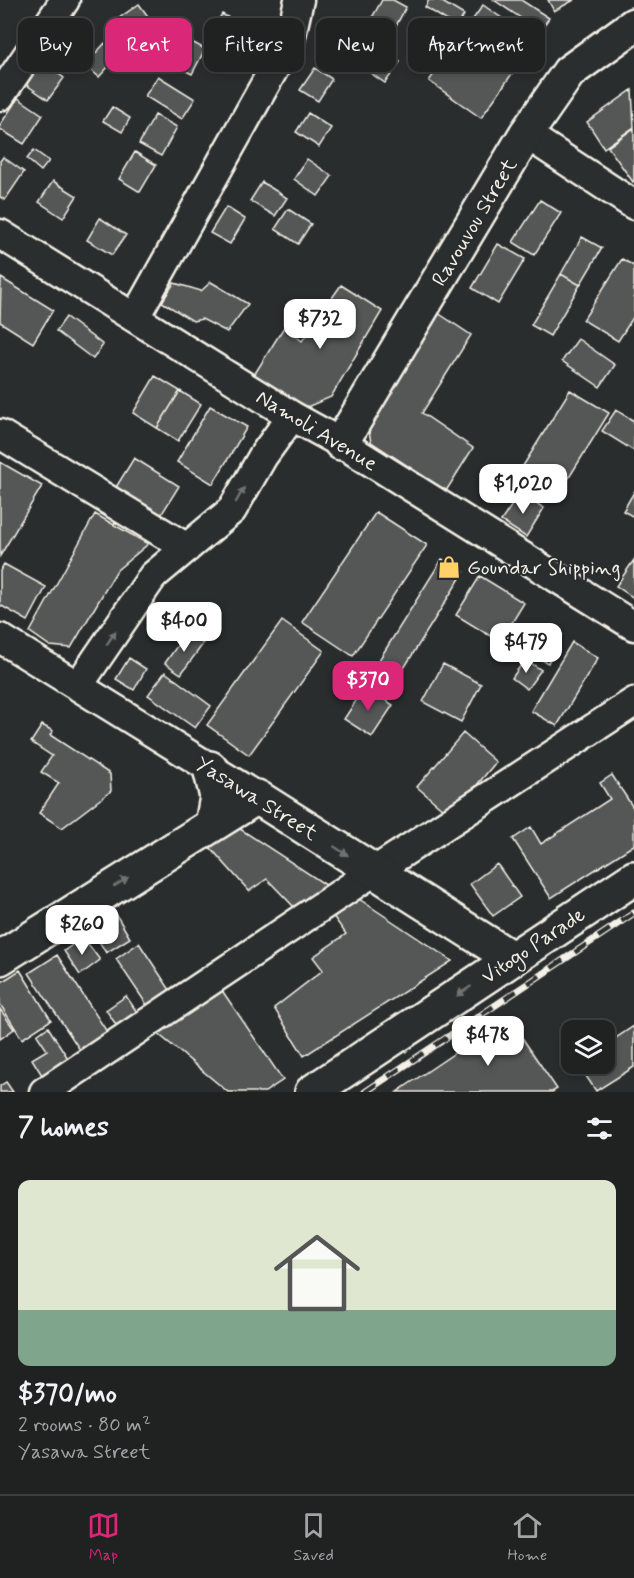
<!DOCTYPE html>
<meta charset="utf-8">
<style>
:root{--surface:#202222;--page:#2d2f2f;--text:#f1f3f6;--muted:#a2a4a5;--line:#3d3f40;--accent:#db2777}
body{margin:0;font-family:Mynerve,sans-serif;background:var(--page);color:var(--text);height:100vh;display:flex;flex-direction:column;font-size:22px;white-space:nowrap}
*{box-sizing:border-box;margin:0}
p{font-size:20px;color:var(--muted)}
.icon{flex:none;width:33px;height:33px;fill:none;stroke:currentColor;stroke-width:2;stroke-linecap:round;stroke-linejoin:round}
.map{position:relative;height:1092px;overflow:hidden}
.details{display:flex;flex-direction:column;background:var(--surface);flex:1}
.details>*{flex:none}
.banner{position:absolute;left:18px;top:18px;width:598px;height:54px;display:flex;gap:12px}
.buttons{position:absolute;left:561px;top:1020px;display:grid;gap:12px}
.buttons a{display:grid;place-items:center;width:54px;height:54px;border-radius:12px;background:var(--surface);box-shadow:0 3px 9px #0003,0 0 0 2px var(--line);font-size:30px}
.price{position:absolute;translate:-50% -51px;padding:0 14px;border-radius:12px;background:#fff;color:#222;font-size:20px;line-height:39px;filter:drop-shadow(0 2px 3px #0008)}
.price::after{content:'';position:absolute;left:50%;top:36px;width:18px;height:14px;margin-left:-9px;background:inherit;clip-path:polygon(0 0,100% 0,50% 100%)}
.price.selected{background:var(--accent);color:#fff}
ul{padding:0;list-style:none}
li{display:grid;align-content:center;gap:12px;height:318px;padding:0 18px}
li span{display:grid;place-items:center;height:186px;border-radius:12px;color:#555}
li>.icon{margin-inline-start:auto}
span .icon{width:108px;height:108px;fill:#fffc;stroke-width:1}
li b{font-size:26px}
h2{display:flex;justify-content:space-between;align-items:center;height:72px;padding:0 18px;font-size:26px}
.chip{padding:0 21px;border-radius:12px;background:var(--surface);box-shadow:0 3px 9px #0003,0 0 0 2px var(--line);font-size:21px;line-height:54px}
.chip.selected{background:var(--accent);color:#fff}
.tab-bar{display:flex;justify-content:space-around;align-items:center;height:84px;border-top:2px solid var(--line);background:var(--surface);font-size:16px;color:var(--muted)}
.tab-bar a{display:grid;justify-items:center;gap:3px}
.tab-bar .selected{color:var(--accent)}
.map>svg:first-child{display:block}
</style>
<div class="map">
<svg width="634" height="1092" viewBox="0 0 634 1092">
<rect width="100%" height="100%" fill="#2a2d2e"/>
<filter id="ink" filterUnits="userSpaceOnUse"><feTurbulence type="fractalNoise" baseFrequency=".0167" numOctaves="2"/><feDisplacementMap in="SourceGraphic" scale="12" xChannelSelector="R" yChannelSelector="G"/><feConvolveMatrix kernelMatrix="1 2 1 2 8 2 1 2 1" color-interpolation-filters="sRGB"/></filter>
<g filter="url(#ink)">
<path fill="#555756" stroke="#f4f1e8" stroke-width="1.5" d="M382 0H393L406 7 391 35 369 23Z
M429 0H439L464 15 457 27 425 7Z
M494 0H521L549 18 540 31Z
M548 0H574L554 11Z
M139 4 166 41 138 60 112 23Z
M483 5 535 41 481 118 429 81Z
M222 14 243 26 229 49 208 36Z
M70 15 89 26 74 52 55 40Z
M186 39 205 49 192 74 172 64Z
M105 43 118 56 99 77 85 65Z
M381 49 400 62 385 83 366 70Z
M41 61 64 78 48 100 24 83Z
M315 68 332 79 318 101 300 90Z
M158 76 195 99 182 119 145 96Z
M632 90 634 127 604 148 587 122Z
M18 98 43 115 24 144 0 129V125Z
M112 107 130 118 122 132 103 121Z
M308 113 331 128 319 147 296 132Z
M155 115 177 127 161 156 139 144Z
M634 128V181L633 182 608 147Z
M34 150 49 161 41 171 27 159Z
M135 152 156 165 140 192 119 179Z
M3 157 24 172 5 200 0 197V161Z
M307 159 332 176 318 196 294 179Z
M53 181 77 196 63 218 39 202Z
M262 182 287 198 275 216 250 201Z
M540 200 561 213 534 255 513 242Z
M226 207 245 219 230 244 210 233Z
M288 209 311 224 298 244 275 229Z
M100 218 126 235 112 255 87 240Z
M582 237 602 248 580 285 561 274Z
M498 244 525 259 498 304 472 288Z
M622 259 634 266V316L618 341 583 320Z
M561 274 580 285 550 336 531 325Z
M1 278 53 310 33 343 0 322Z
M211 282 248 304 227 332 202 319 193 321 162 302 174 283 201 291Z
M341 285 382 311 331 397 307 407 254 375 284 327 302 341Z
M435 311 471 335 422 413 473 448 446 491 371 442 366 417Z
M66 317 103 345 93 359 56 331Z
M578 339 615 365 600 387 562 361Z
M155 376 180 391 157 428 133 413Z
M570 390 609 413 557 497 518 474Z
M180 391 201 404 178 441 157 428Z
M210 406 247 427 213 484 177 462Z
M616 410 634 421V451L602 431Z
M134 458 179 486 158 520 113 492Z
M0 462 42 486 0 556Z
M634 492V517L623 511Z
M520 493 544 508 526 537 501 521Z
M376 512 427 545 353 656 302 622Z
M95 514 148 544 117 570 71 648 50 646 30 632Z
M442 559 464 572 396 681 374 668Z
M634 560V598L616 586Z
M4 564 46 587 28 621 0 605V571Z
M480 576 524 603 500 642 456 615Z
M282 621 324 651 249 755 207 725Z
M543 626 562 635 548 663 529 654Z
M187 632 203 644 181 674 165 663Z
M572 642 598 658 557 726 531 711Z
M129 658 146 669 134 690 116 679Z
M525 659 541 670 527 689 512 678Z
M443 664 481 684 461 722 423 702Z
M165 672 211 706 195 728 148 695Z
M365 687 393 705 372 737 344 719Z
M42 725 53 731 50 735 110 774 111 791 62 828 39 813 59 783 41 772 52 756 31 742Z
M463 733 496 762 451 816 417 787Z
M612 775 634 809V845L551 898 513 839 531 827 541 844 610 799 600 783Z
M234 825 326 885 295 908 267 879 249 891 208 845Z
M497 864 520 897 493 916 470 884Z
M353 895 452 961 304 1056 274 1008 323 970 313 957 346 934 330 912Z
M114 911 130 938 106 953 90 926Z
M83 937 100 960 80 975 64 951Z
M139 943 172 993 149 1008 116 959Z
M57 955 111 1038 84 1056 29 973Z
M20 970 51 1020 22 1039 0 1004V983Z
M221 989 283 1080 265 1092H228L156 1032Z
M126 996 141 1018 121 1032 106 1010Z
M0 1009 14 1029 0 1039Z
M508 1017 557 1089 552 1092H397Z
M634 1026V1067L596 1091 578 1064H604V1046Z
M48 1027 71 1063 45 1080 32 1059 47 1050 37 1035Z
M6 1082 13 1092H0V1086Z"/>
<g fill="none" stroke-linecap="round" stroke-linejoin="round">
<g stroke="#f4f1e8" stroke-width="33">
<path id="minor" d="M0 96 65 0
M526 134 634 205
M0 234 292 416 341 443 634 626
M135 317 290 40 299 0
M0 434 187 548
M0 638 257 797
M78 686 153 576 232 510 263 456 292 416
M44 1092 373 872 634 702"/>
</g>
<g stroke="#f4f1e8" stroke-width="38">
<path id="major" d="M341 443 526 134 569 72 634 25
M210 768 217 797 212 825
M0 958 257 797 513 959
M312 1092 634 878"/>
</g>
<use href="#minor" stroke="#2a2d2e" stroke-width="28"/>
<use href="#major" stroke="#2a2d2e" stroke-width="33"/>
<g stroke="#f4f1e8" stroke-width="7">
<path id="rail" d="M365 1092 634 913"/>
</g>
<use href="#rail" stroke="#2a2d2e" stroke-width="4.5" stroke-dasharray="14" stroke-linecap="butt"/>
</g>
<defs><path id="oneway-solid" d="M-6-.8H1V-3.2L6.5 0L1 3.2V.8H-6Z" transform="scale(1.5)"/></defs>
<g fill="#71726f">
<use href="#oneway-solid" transform="translate(240 495) rotate(-60)"/>
<use href="#oneway-solid" transform="translate(111 638) rotate(-56)"/>
<use href="#oneway-solid" transform="translate(341 851) rotate(33)"/>
<use href="#oneway-solid" transform="translate(121 882) rotate(-32)"/>
<use href="#oneway-solid" transform="translate(464 991) rotate(146)"/>
</g>
</g>
<defs>
<g id="shop-bare" transform="scale(1.8)"><path d="M-5-2.5h2.3a2.7 3.5 0 0 1 5.4 0H5L5.5 6h-11ZM-1.5-2.5h3a1.5 2.3 0 0 0-3 0Z" fill="#ffd166" stroke="#2a2d2e" stroke-width="2.5" paint-order="stroke"/></g>
</defs>
<g fill-rule="evenodd">
<use href="#shop-bare" x="449" y="567"/>
</g>
<g text-anchor="middle" stroke-width="4.5" stroke-linejoin="round" paint-order="stroke">
<g font-size="21" fill="#f4f1e8" stroke="#2a2d2e">
<text transform="translate(474 222) rotate(-59)" y="7">Ravouvou Street</text>
<text transform="translate(317 430) rotate(31)" y="7">Namoli Avenue</text>
<text transform="translate(257 798) rotate(32)" y="7">Yasawa Street</text>
<text transform="translate(533 945) rotate(-34)" y="7">Vitogo Parade</text>
</g>
<g font-size="21" fill="#f4f1e8" stroke="#2a2d2e" text-anchor="start">
<text x="467" y="574">Goundar Shipping</text>
</g>
</g>
</svg>
<div class="buttons">
<a><svg class="icon" aria-label="layers" viewBox="0 0 24 24"><path d="M12 4l9 5-9 5-9-5zM3 14l9 5 9-5"/></svg></a>
</div>
<b class="price" style="left:320px;top:350px">$732</b>
<b class="price" style="left:523px;top:515px">$1,020</b>
<b class="price" style="left:184px;top:653px">$400</b>
<b class="price" style="left:526px;top:674px">$479</b>
<b class="price selected" style="left:368px;top:712px">$370</b>
<b class="price" style="left:82px;top:956px">$260</b>
<b class="price" style="left:488px;top:1067px">$478</b>
<div class="banner">
<a class="chip">Buy</a>
<a class="chip selected">Rent</a>
<a class="chip">Filters</a>
<a class="chip">New</a>
<a class="chip">Apartment</a>
</div>
</div>
<section class="details">
<h2>7 homes<svg class="icon" aria-label="filters" viewBox="0 0 24 24"><path d="M4 7h16M4 17h16"/><circle cx="9" cy="7" r="2"/><circle cx="15" cy="17" r="2"/></svg></h2>
<ul>
<li><span style="background:linear-gradient(#dfe7d0 70%,#7fa58c 0)"><svg class="icon" aria-label="home" viewBox="0 0 24 24"><path d="M3 11l9-7 9 7M6 9v11h12V9"/></svg></span><div><b>$370/mo</b><p>2 rooms · 80 m²</p><p>Yasawa Street</p></div></li>
</ul>
</section>
<nav class="tab-bar">
<a class="selected"><svg class="icon" aria-label="map" viewBox="0 0 24 24"><path d="M3 6l6-2 6 2 6-2v14l-6 2-6-2-6 2zM9 4v14M15 6v14"/></svg>Map</a>
<a><svg class="icon" aria-label="saved" viewBox="0 0 24 24"><path d="M7 4h10v16l-5-4-5 4z"/></svg>Saved</a>
<a><svg class="icon" aria-label="home" viewBox="0 0 24 24"><path d="M3 11l9-7 9 7M6 9v11h12V9"/></svg>Home</a>
</nav>
